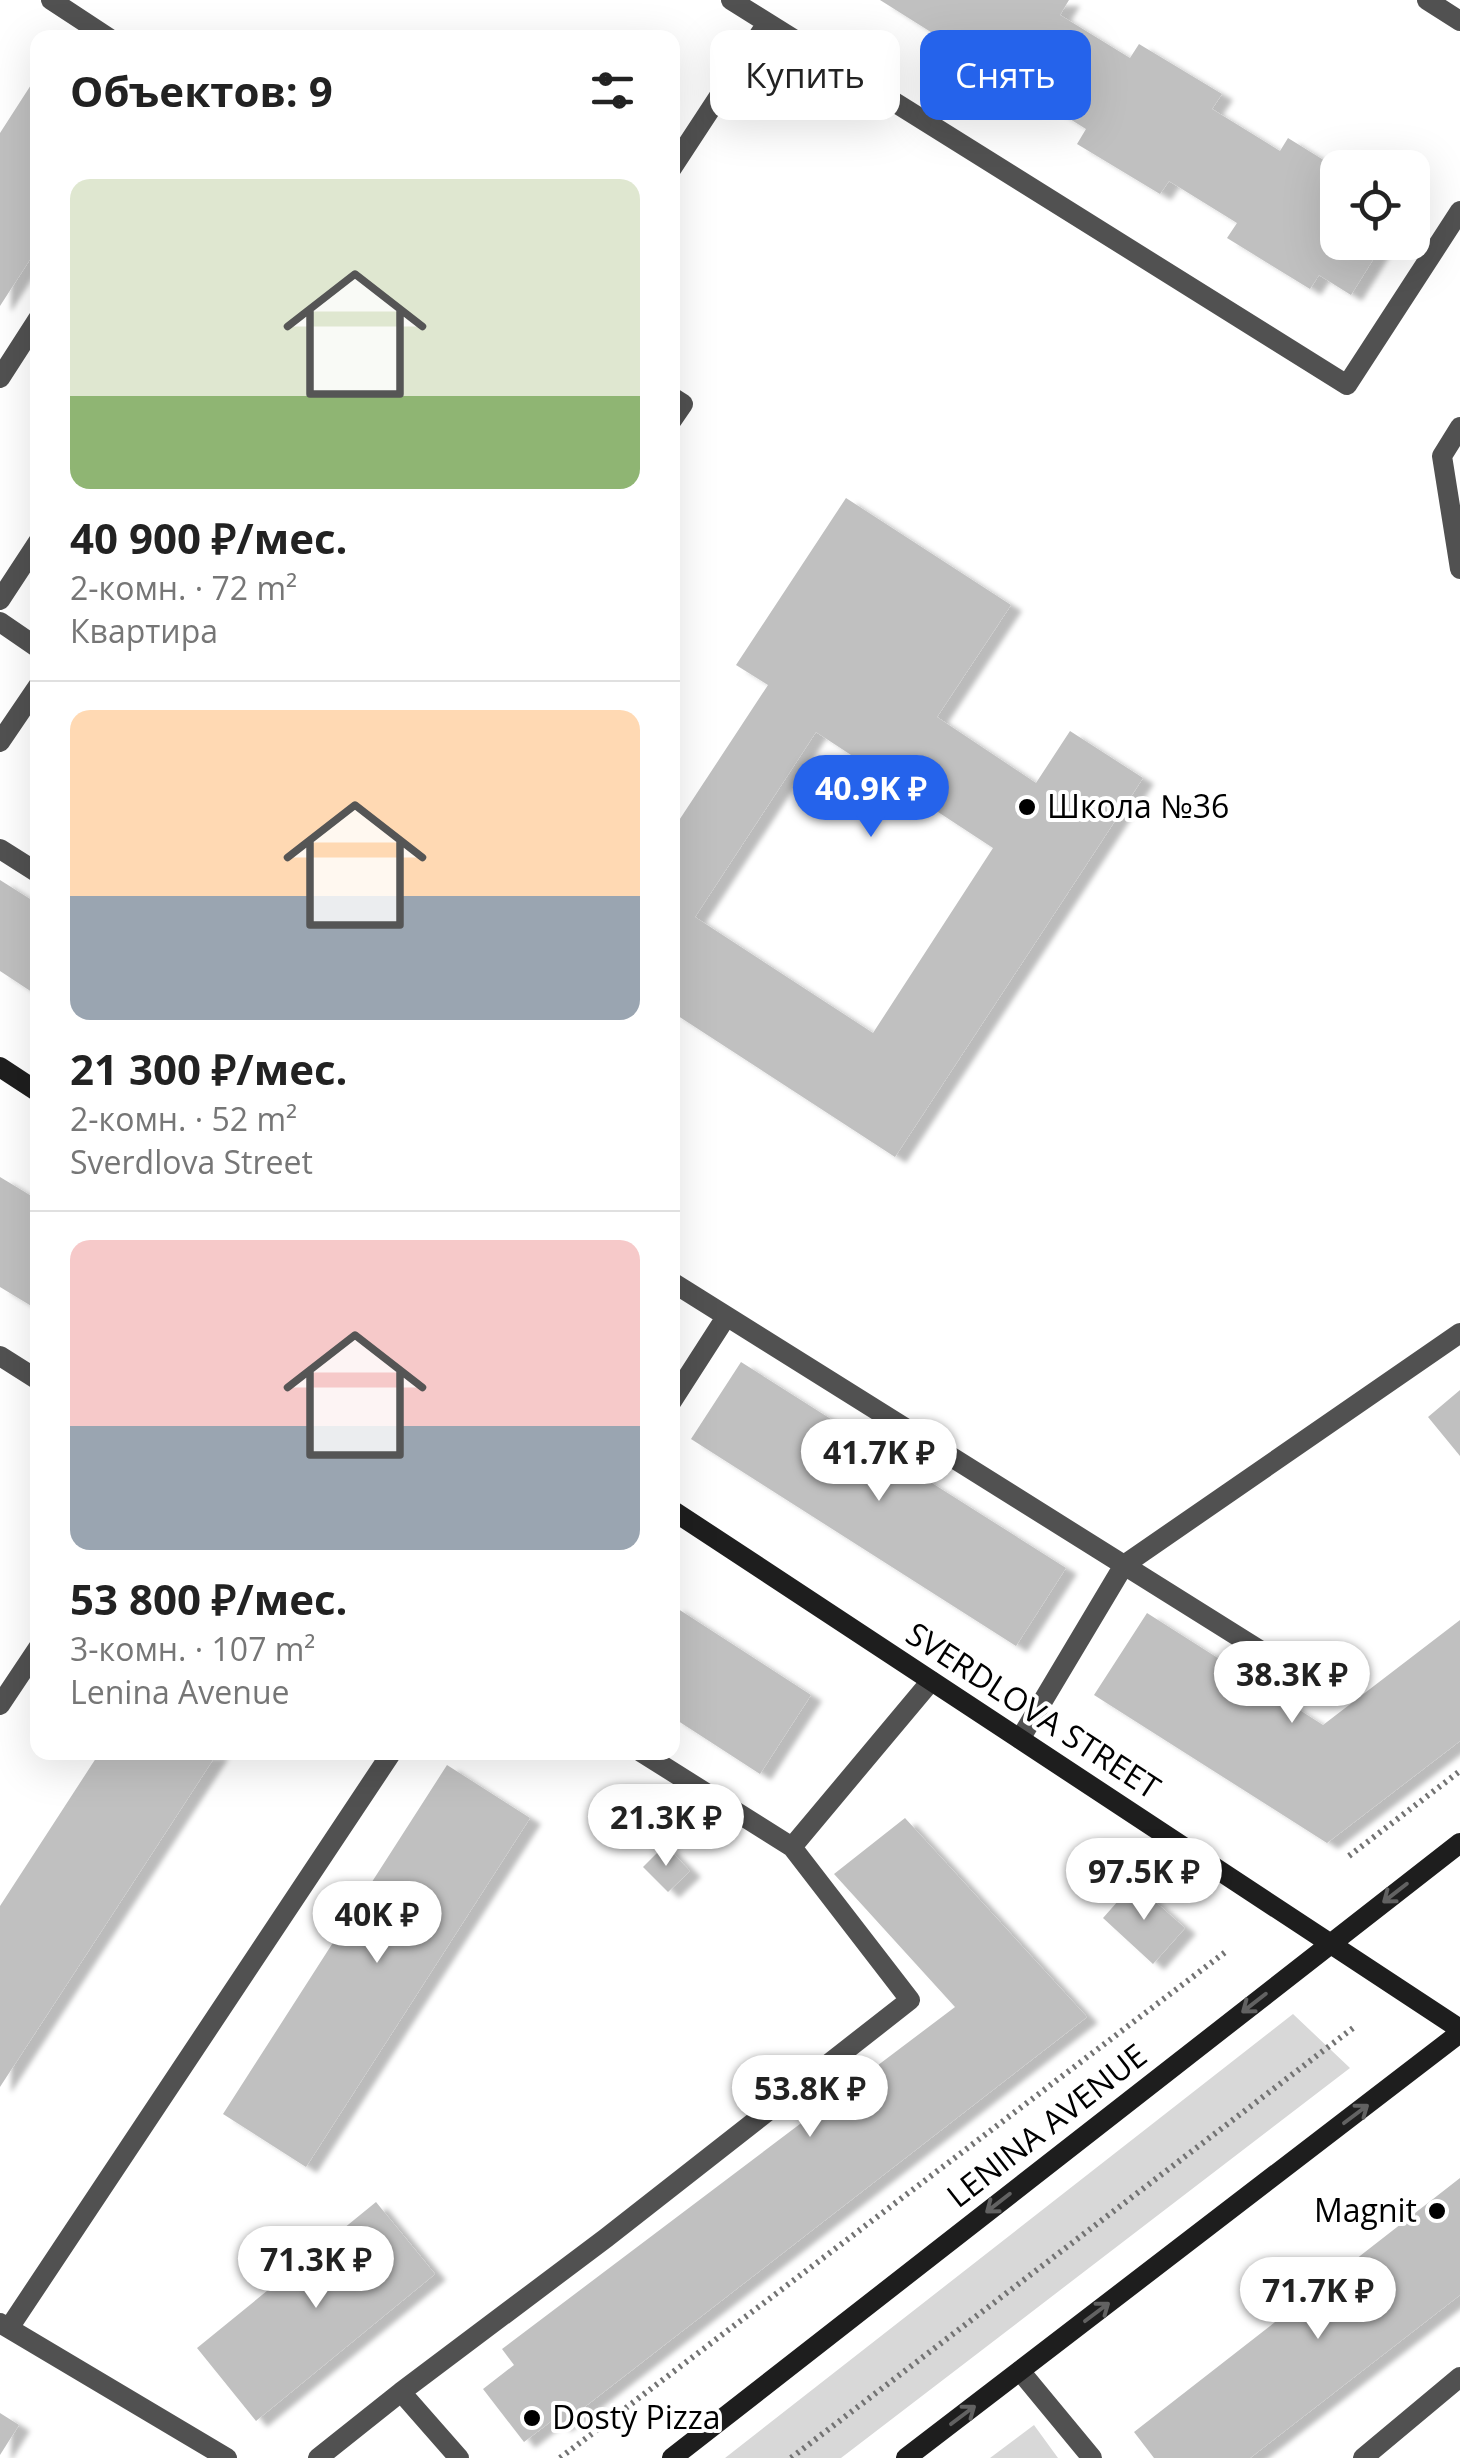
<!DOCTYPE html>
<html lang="ru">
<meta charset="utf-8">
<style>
:root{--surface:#fff;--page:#f6f6f6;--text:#222;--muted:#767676;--line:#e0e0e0;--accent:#2563eb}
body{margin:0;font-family:"Open Sans",sans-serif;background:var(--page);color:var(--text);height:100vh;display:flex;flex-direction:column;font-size:38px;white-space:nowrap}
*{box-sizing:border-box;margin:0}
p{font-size:32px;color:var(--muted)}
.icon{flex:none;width:55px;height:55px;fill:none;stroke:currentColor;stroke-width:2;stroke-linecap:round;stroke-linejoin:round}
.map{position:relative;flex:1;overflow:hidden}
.details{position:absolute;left:30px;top:30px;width:650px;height:1730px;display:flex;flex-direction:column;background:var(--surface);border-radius:20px;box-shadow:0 10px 40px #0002}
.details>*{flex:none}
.hud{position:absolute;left:710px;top:30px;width:600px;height:90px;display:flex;gap:20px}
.tools{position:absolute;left:1320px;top:150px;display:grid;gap:20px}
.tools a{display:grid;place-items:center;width:110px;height:110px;border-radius:20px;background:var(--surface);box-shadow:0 10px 40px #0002;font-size:50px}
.price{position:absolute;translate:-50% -85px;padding:0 22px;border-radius:35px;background:#fff;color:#222;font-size:32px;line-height:65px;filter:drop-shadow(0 2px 5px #0008)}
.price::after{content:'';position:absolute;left:50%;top:60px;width:30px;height:22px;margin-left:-15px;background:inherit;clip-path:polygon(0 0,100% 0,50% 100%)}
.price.current{background:var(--accent);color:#fff}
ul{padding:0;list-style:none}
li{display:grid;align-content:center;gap:20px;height:530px;padding:0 40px}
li+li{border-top:2px solid var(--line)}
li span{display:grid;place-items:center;height:310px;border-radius:20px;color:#555}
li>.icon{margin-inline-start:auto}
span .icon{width:180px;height:180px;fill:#fffc;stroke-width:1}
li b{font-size:42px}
h2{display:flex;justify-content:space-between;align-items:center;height:120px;padding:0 40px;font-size:42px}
.chip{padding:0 35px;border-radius:20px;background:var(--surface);box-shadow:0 10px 40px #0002;font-size:35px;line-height:90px}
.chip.current{background:var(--accent);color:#fff}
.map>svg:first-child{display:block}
</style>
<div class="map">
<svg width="1460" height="2458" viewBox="0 0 1460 2458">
<defs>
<filter id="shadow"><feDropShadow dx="11" dy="6" stdDeviation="2.5" flood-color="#0004"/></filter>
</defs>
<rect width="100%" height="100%" fill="#fff"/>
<path fill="#d8d8d8" d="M1293 2014 1350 2068 841 2458H725Z
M1034 2425 1058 2458H990Z"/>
<path fill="#c0c0c0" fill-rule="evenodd" filter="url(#shadow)" d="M880 0H1069L1060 15 1130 58 1139 44 1222 94 1212 109 1280 151 1288 138 1338 169V242H1384L1351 295 1319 275 1310 289 1227 238 1237 223 1169 181 1160 194 1077 144 1086 129 1017 86 1010 97 927 46 934 34Z
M38 74V247L0 306V133Z
M846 498 1011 605 937 717 1036 783 1070 731 1143 778 895 1157 672 1012V831L768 685 736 665ZM816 732 993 848 873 1033 695 917Z
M0 880 38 904V996L0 971Z
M0 1177 38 1200V1310L0 1287Z
M741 1362 1066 1568 1016 1646 691 1439Z
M1460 1390V1456L1428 1417Z
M672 1605 811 1695 760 1774 672 1717Z
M1147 1613 1323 1725 1460 1620V1741L1327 1843 1094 1695Z
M100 1752H218L0 2087V1906Z
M447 1765 530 1818 306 2167 223 2114Z
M905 1818 1087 2017 560 2426 554 2419 524 2442 483 2389 514 2365 502 2349 955 2007 834 1874Z
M665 1845 690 1871 668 1892 643 1867Z
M1134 1883 1185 1928 1153 1964 1103 1918Z
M1460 2178V2295L1250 2458H1154L1134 2432Z
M376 2202 435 2274 256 2421 197 2348Z
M0 2413 19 2425 0 2455Z"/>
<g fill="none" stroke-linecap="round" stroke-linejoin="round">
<path stroke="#737373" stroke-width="6" stroke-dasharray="2.5 5" stroke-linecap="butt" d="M1349 1856 1460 1771
M560 2458 1228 1950
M791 2458 1353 2028"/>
<path stroke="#515151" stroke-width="20" d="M51 0 109 38
M731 0 1347 385 1460 211
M672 168 767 23
M0 378 38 319
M672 397 683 404 672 420
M1460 427 1442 456 1460 569
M0 600 38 542
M0 622 38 648
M0 742 38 686
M0 849 38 873
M672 1282 1290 1669
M0 1356 38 1380
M672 1401 726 1317
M0 1705 38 1648
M1020 1739 1124 1565 1460 1333
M641 1752 792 1847
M0 2323 227 2458
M9 2328 392 1752
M1020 2371 1092 2458
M318 2458 401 2392
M459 2458 401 2392 606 2238 910 2000 792 1847 931 1681
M1363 2458 1460 2377"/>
<path stroke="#515151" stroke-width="20" d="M1427 0 1460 21"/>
<path stroke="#1e1e1e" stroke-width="20" d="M0 1067 38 1092
M672 1510 1460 2029
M672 2458 1460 1843
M906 2458 1460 2033"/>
</g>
<defs><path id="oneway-shaft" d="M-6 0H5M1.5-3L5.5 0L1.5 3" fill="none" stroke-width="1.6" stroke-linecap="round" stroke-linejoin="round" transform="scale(2.5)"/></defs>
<g stroke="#626262">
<use href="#oneway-shaft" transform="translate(1395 1893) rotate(142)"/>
<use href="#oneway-shaft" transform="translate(1254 2003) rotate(142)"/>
<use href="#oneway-shaft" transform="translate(1356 2114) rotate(-37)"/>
<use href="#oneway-shaft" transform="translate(998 2203) rotate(142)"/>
<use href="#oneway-shaft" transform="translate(1097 2312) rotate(-37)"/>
<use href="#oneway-shaft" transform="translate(963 2415) rotate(-37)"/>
</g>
<g fill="#000" stroke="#fff" stroke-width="4">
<circle cx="1027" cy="807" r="10"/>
<circle cx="1437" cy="2211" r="10"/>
<circle cx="532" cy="2418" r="10"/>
</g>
<g text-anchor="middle" stroke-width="8" stroke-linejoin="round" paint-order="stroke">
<g font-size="32" fill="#000" stroke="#fff" text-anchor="start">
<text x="1047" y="818">Школа №36</text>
<text x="1417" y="2222" text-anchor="end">Magnit</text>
<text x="552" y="2429">Dosty Pizza</text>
</g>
<g font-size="32" fill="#000" stroke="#fff">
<text transform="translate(1033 1711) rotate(33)" y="11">SVERDLOVA STREET</text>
<text transform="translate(1047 2126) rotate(-38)" y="11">LENINA AVENUE</text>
</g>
</g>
</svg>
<div class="tools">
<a><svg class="icon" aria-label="locate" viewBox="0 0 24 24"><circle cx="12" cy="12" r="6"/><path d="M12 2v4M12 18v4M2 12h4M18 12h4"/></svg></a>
</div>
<b class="price current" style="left:871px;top:840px">40.9K ₽</b>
<b class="price" style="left:879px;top:1504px">41.7K ₽</b>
<b class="price" style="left:1292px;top:1726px">38.3K ₽</b>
<b class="price" style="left:666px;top:1869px">21.3K ₽</b>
<b class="price" style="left:1144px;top:1923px">97.5K ₽</b>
<b class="price" style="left:377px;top:1966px">40K ₽</b>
<b class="price" style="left:810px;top:2140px">53.8K ₽</b>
<b class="price" style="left:316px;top:2311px">71.3K ₽</b>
<b class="price" style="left:1318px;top:2342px">71.7K ₽</b>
<div class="hud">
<a class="chip">Купить</a>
<a class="chip current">Снять</a>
</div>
<section class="details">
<h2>Объектов: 9<svg class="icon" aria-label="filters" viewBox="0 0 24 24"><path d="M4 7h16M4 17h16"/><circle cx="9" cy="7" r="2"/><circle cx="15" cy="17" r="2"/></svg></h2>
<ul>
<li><span style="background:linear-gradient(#dfe7d0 70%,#8fb573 0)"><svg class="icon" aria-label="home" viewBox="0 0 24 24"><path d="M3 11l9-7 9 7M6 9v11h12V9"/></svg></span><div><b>40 900 ₽/мес.</b><p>2-комн. · 72 m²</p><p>Квартира</p></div></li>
<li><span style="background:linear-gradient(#ffd9b3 60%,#9aa5b1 0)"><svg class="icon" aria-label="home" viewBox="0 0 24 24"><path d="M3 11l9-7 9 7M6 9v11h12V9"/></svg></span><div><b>21 300 ₽/мес.</b><p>2-комн. · 52 m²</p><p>Sverdlova Street</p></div></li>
<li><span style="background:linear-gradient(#f6c9c9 60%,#9aa5b1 0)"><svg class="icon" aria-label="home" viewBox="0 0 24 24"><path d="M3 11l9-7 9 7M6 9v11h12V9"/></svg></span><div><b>53 800 ₽/мес.</b><p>3-комн. · 107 m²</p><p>Lenina Avenue</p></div></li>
</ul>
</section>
</div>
